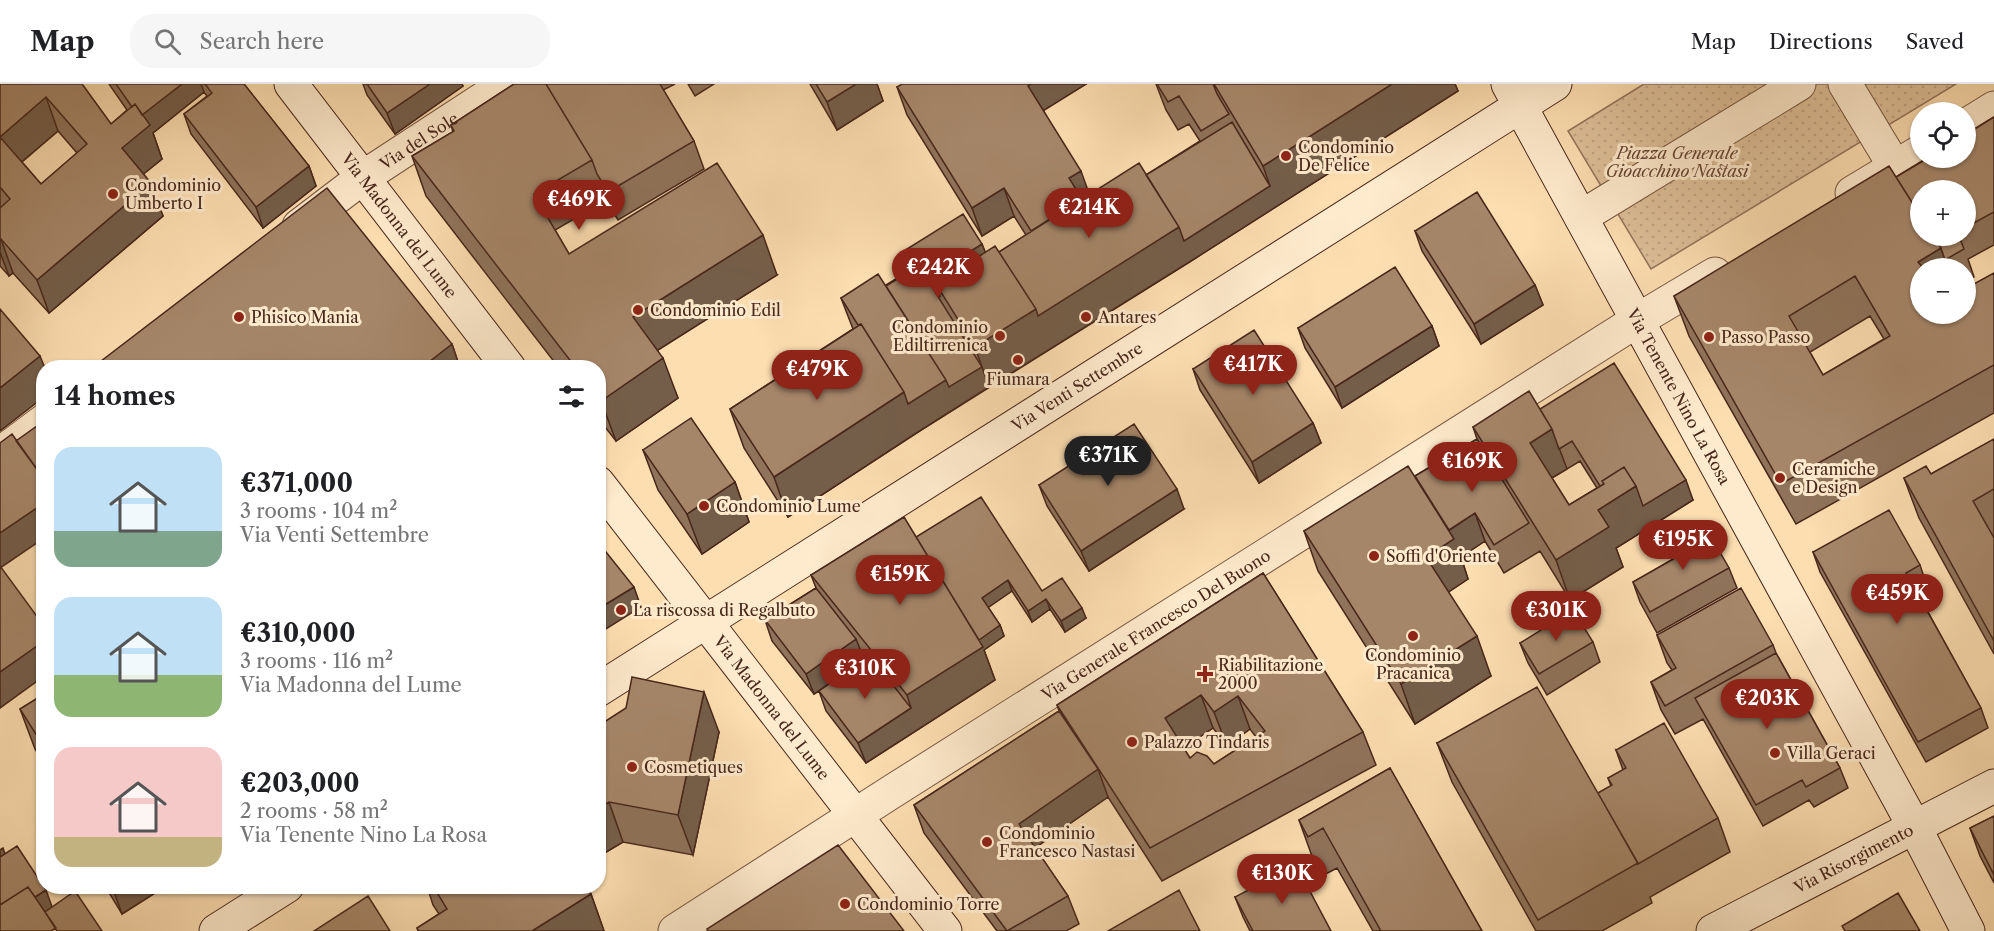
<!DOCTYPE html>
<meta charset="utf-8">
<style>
:root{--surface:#fff;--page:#f6f6f6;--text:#202124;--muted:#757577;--line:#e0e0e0;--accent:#8f2418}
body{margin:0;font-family:"Libre Caslon Text",serif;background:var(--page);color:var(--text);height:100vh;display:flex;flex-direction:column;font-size:22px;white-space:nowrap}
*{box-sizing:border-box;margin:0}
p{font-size:20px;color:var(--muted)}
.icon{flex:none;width:33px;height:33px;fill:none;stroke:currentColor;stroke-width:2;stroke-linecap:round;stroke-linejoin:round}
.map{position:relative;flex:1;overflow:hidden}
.details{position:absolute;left:36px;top:276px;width:570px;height:534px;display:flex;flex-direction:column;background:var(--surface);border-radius:24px;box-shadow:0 2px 4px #0004}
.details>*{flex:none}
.tools{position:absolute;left:1910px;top:18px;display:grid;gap:12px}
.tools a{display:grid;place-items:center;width:66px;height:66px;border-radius:50%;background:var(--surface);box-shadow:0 2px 4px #0004;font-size:30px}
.price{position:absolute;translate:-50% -51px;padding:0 14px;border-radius:21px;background:var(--accent);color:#fff;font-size:20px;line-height:39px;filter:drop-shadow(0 2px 3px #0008)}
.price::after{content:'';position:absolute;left:50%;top:36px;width:18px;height:14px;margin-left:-9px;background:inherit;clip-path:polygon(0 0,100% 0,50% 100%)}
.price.active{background:#222;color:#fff}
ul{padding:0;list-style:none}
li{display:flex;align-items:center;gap:18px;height:150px;padding:0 18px}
li span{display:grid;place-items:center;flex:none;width:168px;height:120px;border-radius:18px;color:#555}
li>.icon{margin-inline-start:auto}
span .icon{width:72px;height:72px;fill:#fffc;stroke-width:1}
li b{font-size:26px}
h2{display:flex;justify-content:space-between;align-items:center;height:72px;padding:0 18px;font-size:26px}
header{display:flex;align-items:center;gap:36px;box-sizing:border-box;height:84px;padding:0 30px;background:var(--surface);border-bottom:2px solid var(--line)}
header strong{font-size:28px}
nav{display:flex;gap:33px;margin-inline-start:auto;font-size:21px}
.search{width:420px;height:54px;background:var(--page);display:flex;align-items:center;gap:15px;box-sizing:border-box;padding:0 21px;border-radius:24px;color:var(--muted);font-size:22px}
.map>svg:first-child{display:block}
</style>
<header>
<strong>Map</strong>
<div class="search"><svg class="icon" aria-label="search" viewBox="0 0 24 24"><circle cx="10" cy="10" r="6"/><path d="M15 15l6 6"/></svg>Search here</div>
<nav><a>Map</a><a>Directions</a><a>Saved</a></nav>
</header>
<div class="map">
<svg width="1994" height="847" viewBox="0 0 1994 847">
<defs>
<pattern id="grass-dots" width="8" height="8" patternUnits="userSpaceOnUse" patternTransform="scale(1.5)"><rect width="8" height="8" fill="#debf98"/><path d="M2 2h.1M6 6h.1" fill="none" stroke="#c0a482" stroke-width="1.8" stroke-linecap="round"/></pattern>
</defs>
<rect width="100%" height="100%" fill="#fddeb1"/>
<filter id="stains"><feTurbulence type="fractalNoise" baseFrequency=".00333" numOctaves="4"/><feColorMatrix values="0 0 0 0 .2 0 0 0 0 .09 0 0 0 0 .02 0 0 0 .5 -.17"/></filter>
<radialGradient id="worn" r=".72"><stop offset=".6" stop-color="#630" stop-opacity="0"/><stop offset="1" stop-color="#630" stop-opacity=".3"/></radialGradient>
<path fill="url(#grass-dots)" stroke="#93735a" stroke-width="1.5" d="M1644 0H1956L1651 185 1568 47Z"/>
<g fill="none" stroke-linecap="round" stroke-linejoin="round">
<g stroke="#755540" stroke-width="35">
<g id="street">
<path d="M1845 0 1895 83"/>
<path d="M1965 42 1994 24"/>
<path d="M1852 109 1920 68"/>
<path d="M1581 133 1799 0"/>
<path id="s1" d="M299 142 362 94 506 0"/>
<path d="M0 370 44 337"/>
<path id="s2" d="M675 847 896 705 1638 236 1715 190"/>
</g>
</g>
<g stroke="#48271b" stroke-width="35">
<g id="secondary">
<path id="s3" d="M291 0 509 284"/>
<path id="s4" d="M1508 0 1915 744 1968 847"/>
<path id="s5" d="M598 399 945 847"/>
<path id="s6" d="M598 606 1555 0"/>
<path d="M216 847 287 802"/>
<path id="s7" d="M1713 847 1994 702"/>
</g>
</g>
<use href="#street" stroke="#feeacc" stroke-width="33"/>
<use href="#secondary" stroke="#feeacc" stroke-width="33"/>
</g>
<path fill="#8f735a" stroke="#48271b" stroke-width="1.5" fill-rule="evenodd" d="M0 0H82L111 40 127 26 109 0H244L309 82 316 102 263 144 191 50 184 30 207 12 204 8 153 49 162 75 143 90 163 132 49 229 13 189 9 192 0 182ZM58 47 77 69 41 100 22 78Z
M363 0H462L463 2 395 50 367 11Z
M514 0H675L663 6 694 57 704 85 618 136 606 116 555 146 569 170 777 191 657 266 678 314 616 357 598 334V284H559L426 112 412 72 453 48 451 41Z
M688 0H714L695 12Z
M810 0H877L883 17 837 46Z
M1086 0 1043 26 1090 110 1146 91 1200 57 1189 40 1178 46 1166 26 1156 0H1455L1458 7 1191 177 918 348 788 433 744 364 730 325 853 245 841 214 886 201 914 184 907 165 982 160 985 168H999L1026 151 1014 132 982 152 907 31 897 3Z
M1994 33V161L1968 175 1974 193 1965 198V184H1920V230L1994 189V329L1796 440 1689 252 1674 212 1896 93ZM1965 106V152H1920ZM1870 232 1884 255 1823 291 1810 268Z
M1415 147 1535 201 1543 221 1481 260 1422 167Z
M1432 242 1439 262 1342 324 1305 264 1298 244Z
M452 260 460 284H92Z
M1193 285 1313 339 1321 359 1259 399 1200 306Z
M1540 325 1693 416 1616 464 1623 483 1570 516 1540 467 1504 489 1485 457 1461 473 1468 495 1448 508 1491 592 1415 640 1318 487 1304 447 1415 392 1477 355 1473 343ZM1580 377 1597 404 1569 421 1552 394Z
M1994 355V453L1993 454H1994V570L1919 434 1904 394 1931 390Z
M643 366 735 398 749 438 702 470 658 406Z
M1039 401 1184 425 1089 487 1047 422Z
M916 453 1042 507 1086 534 1065 548 1050 525 1032 538 1012 507 988 523 1000 541 1004 552 984 566 995 596 866 679 826 627 819 607 814 610 772 557 765 536 816 504 811 491ZM864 575V576L822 604Z
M1677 458 1729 484 1737 504 1657 549 1640 518 1633 498 1682 470Z
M1813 468 1920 481 1927 502 1917 508 1981 624 1988 644 1926 678 1820 488Z
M1263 489 1363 648 1376 681 1162 797 1108 713 1035 764 1068 812 1079 840 1066 847H997L924 749 914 721 1059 627 1057 621ZM1213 644 1227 662 1250 645 1256 653 1214 680 1190 674 1183 664Z
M1657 551 1773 561 1776 569 1840 684 1848 704 1814 723 1809 716 1763 742 1703 635 1675 650 1661 626 1651 598 1672 586 1667 579Z
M1593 558 1600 578 1547 611 1528 579 1520 559Z
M44 610V694L37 677 41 675 35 665 20 625Z
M598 642 719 648 693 771 623 758 598 773Z
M1437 659 1598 709 1611 702 1608 694 1623 686 1616 666 1718 734 1730 768 1650 813 1652 819 1602 847H1536L1452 698Z
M1390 684 1482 847H1373L1337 784 1322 792 1313 775 1299 736Z
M1994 732V799L1980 772 1970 744Z
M105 802H166L122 830Z
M427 802H586L591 810 604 847H418L417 844 439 830 433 821Z
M1235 813 1331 847H1250L1243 833Z"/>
<path fill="#745e4a" stroke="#48271b" stroke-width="1.5" d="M182 0H201L204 8 153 49 162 75 135 97 122 64 139 33Z
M430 0H462L463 2 395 50 387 29Z
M856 0H877L883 17 837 46 827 18Z
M1031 0H1086L1038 30 1028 2Z
M1392 0H1455L1458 7 1191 177 989 303 975 263 1036 225 1179 143 1270 102 1263 82Z
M46 13 58 47 12 86 0 53Z
M309 82 316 102 263 144 256 123Z
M1081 87 1091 115 1079 122 1069 94Z
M151 99 163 132 49 229 37 196Z
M1004 104 1014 132 982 152 972 124Z
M763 151 777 191 647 273 633 233Z
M1 155 13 189 9 192 0 168V156Z
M982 160 990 180 936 200 940 212 934 215 927 195Z
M1941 164 1948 184H1921L1918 178Z
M1535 201 1543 221 1481 260 1474 240Z
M1432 242 1439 262 1342 324 1335 303Z
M452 260 460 284H421Z
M40 272 45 284H44V313L0 347V304Z
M663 274 678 314 616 357 601 317Z
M982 283 989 303 918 348 788 433 774 393 904 308 946 296Z
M1313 339 1321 359 1259 399 1252 378Z
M1552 345 1567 385 1545 398 1530 359Z
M1686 396 1693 416 1616 464 1623 483 1570 516 1556 476 1598 426 1636 402Z
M735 398 749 438 702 470 687 430Z
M1177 405 1184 425 1089 487 1081 467Z
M44 419V454L0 484V449Z
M1475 429 1485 457 1461 473 1468 495 1441 513 1426 473 1447 448Z
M1008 496 1012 507 986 525 982 514Z
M634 503 641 523 598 550V525Z
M1046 515 1050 525 1032 538 1028 527Z
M1082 524 1086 534 1065 548 1061 537Z
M1000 541 1004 552 984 566 995 596 866 679 858 659 911 624 907 611 975 558Z
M1477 552 1491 592 1415 640 1401 600Z
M856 555 864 575 814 610 806 590Z
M44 557V592L0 624V588Z
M704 608 719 648 693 771 678 731Z
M1201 611 1213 644 1177 668 1165 634Z
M1238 612 1250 645 1227 662 1214 628Z
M1098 685 1108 713 1029 768 1019 740Z
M609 718 623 758 598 773V724Z
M3 764 15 798 0 808V766Z
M112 802H166L122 830Z
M46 806 56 834 0 836Z
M591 810 604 847H532Z"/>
<path fill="#a68669" stroke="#48271b" stroke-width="1.5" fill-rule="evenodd" d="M0 0H82L111 40 135 20 150 41 122 64 151 99 37 196 1 155 0 156V124L10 115 0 103ZM46 13 87 60 41 100 0 53Z
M116 0H182L142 31 135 20 132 23Z
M205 0H244L309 82 256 123 184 30 212 9Z
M367 0H430L387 29Z
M514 0H546L592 76 534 110 569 170 717 79 763 151 633 233 663 274 601 317 598 313V284H576L412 72 454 47 451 41Z
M546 0H660L694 57 608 108 597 90 592 76Z
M816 0H856L827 18Z
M902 0H1031L1028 2 1081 87 1069 94 1082 115 1031 147 1004 104 972 124 897 3Z
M1157 0H1213L1217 10 1229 30 1201 47 1179 12 1168 18Z
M1214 0H1392L1263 82Z
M1994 33V128L1965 144V106H1920V131L1896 93 1928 74H1965V51Z
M1232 38 1270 102 1184 157 1179 143 1146 91Z
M1139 79 1179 143 1038 232 1036 225 999 168Z
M1889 82 1920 131V152H1933L1941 164 1918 178 1923 184H1920V230H1965V205L1994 189V281L1781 400 1674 212ZM1855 192 1890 252 1823 291 1789 232Z
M327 104 452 260 421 284H407L403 278 394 284H92Z
M1477 108 1535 201 1474 240 1415 147Z
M963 130 982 160 927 195 982 283 949 303 946 296 886 202 918 182 907 165Z
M1933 152H1959L1964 165 1945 176 1941 164Z
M995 162 1036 225 975 263 936 200Z
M1395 183 1432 242 1335 303 1298 244Z
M878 190 946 296 908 320 904 308 861 240 858 241 841 214Z
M0 225 40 272 0 304Z
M861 240 904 308 774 393 730 325Z
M1254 246 1313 339 1252 378 1193 285Z
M1614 279 1686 396 1643 422 1636 402 1624 383 1602 397 1604 400 1600 402 1572 357 1559 365 1552 345 1540 325Z
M1529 307 1552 345 1530 359 1569 421 1604 400 1602 397 1624 383 1636 402 1598 426 1609 443 1556 476 1473 343Z
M691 334 735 398 687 430 643 366Z
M44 337V395L16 357Z
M1134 340 1177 405 1081 467 1039 401Z
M12 350 44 395V419L0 449V359Z
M1477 355 1529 439 1494 461 1475 429 1449 446 1415 392Z
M1994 355V405L1973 417 1994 454V557L1904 394 1926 382 1931 390Z
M1408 382 1454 455 1426 473 1477 552 1401 600 1304 447Z
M981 413 1042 507 1062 494 1082 524 1061 537 1046 515 1028 527 1008 496 982 514 1000 541 979 556 916 453Z
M1889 426 1920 481 1906 489 1981 624 1918 658 1813 468Z
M904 433 983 563 907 611 811 491Z
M1705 442 1729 484 1650 528 1633 498 1684 469 1677 458Z
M598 458 634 503 598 525Z
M0 482 44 542V557L0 588Z
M1263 489 1363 648 1150 764 1057 621ZM1201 611 1214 628 1238 612 1265 647 1214 680 1207 672 1197 668 1190 674 1165 634Z
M816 504 856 555 806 590 765 536Z
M1741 504 1773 561 1665 622 1651 598 1676 584 1657 551Z
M1573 526 1593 558 1539 590 1520 559Z
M1776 569 1840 684 1806 703 1802 696 1756 721 1695 614Z
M870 572 911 624 858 659 819 607Z
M632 593 704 608 678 731 609 718 598 724V642L626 624Z
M1537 603 1638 779 1538 836 1437 659Z
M44 610V663L20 625Z
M1059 627 1098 685 1019 740 1068 812 1007 847 914 721Z
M1664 639 1718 734 1638 780 1598 709 1612 701 1608 694 1626 684 1616 666Z
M44 673V687L37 677Z
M1390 684 1482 847H1381L1323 744 1308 753 1299 736Z
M1994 732V791L1970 744Z
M838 761 904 847H708L707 845Z
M17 762 46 806 35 813 28 803 0 821V773Z
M1296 781 1331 847H1253L1235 813Z
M433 802H586L591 810 532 847H419L417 844 447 825Z
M28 803 56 844 51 847H0V821Z
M1179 806 1200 847H1108Z
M75 807 102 847H57L45 828Z
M1898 809 1920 847H1845L1842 842Z
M368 812 390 847H314Z"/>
<g fill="#8f2418" stroke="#feeacc" stroke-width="2">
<circle cx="1286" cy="72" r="6"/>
<circle cx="113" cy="110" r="6"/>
<circle cx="638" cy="226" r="6"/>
<circle cx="239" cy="233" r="6"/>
<circle cx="1086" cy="233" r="6"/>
<circle cx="1000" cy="252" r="6"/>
<circle cx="1709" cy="253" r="6"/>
<circle cx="1018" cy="276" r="6"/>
<circle cx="1780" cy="394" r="6"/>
<circle cx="704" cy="422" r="6"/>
<circle cx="1374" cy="472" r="6"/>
<circle cx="621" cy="526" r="6"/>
<circle cx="1413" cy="552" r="6"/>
<path d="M1202 581h6v6h6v6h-6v6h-6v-6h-6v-6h6z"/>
<circle cx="1132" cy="658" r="6"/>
<circle cx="1775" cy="669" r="6"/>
<circle cx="632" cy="683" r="6"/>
<circle cx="987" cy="758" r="6"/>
<circle cx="845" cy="820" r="6"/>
</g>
<g text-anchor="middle" stroke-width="6" stroke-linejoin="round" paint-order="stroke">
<g font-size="16" fill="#48271b" stroke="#feeacc">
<text dy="6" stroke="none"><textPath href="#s1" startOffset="147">Via del Sole</textPath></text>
<text dy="6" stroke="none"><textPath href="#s3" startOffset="178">Via Madonna del Lume</textPath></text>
<text dy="6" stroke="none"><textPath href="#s6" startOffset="567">Via Venti Settembre</textPath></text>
<text dy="6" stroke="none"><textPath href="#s4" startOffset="356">Via Tenente Nino La Rosa</textPath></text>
<text dy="6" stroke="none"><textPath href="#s2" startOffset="570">Via Generale Francesco Del Buono</textPath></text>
<text dy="6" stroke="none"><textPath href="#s5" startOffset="284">Via Madonna del Lume</textPath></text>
<text dy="6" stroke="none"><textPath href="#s7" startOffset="158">Via Risorgimento</textPath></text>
</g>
<g font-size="16" fill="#48271b" stroke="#feeacc" text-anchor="start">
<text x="1298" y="69">Condominio<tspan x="1298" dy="18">De Felice</tspan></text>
<text x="125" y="107">Condominio<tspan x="125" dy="18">Umberto I</tspan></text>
<text x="650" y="232">Condominio Edil</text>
<text x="251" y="239">Phisico Mania</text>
<text x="1098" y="239">Antares</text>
<text x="988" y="249" text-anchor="end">Condominio<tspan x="988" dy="18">Ediltirrenica</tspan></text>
<text x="1721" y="259">Passo Passo</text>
<text x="1018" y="301" text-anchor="middle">Fiumara</text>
<text x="1792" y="391">Ceramiche<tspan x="1792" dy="18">e Design</tspan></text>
<text x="716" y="428">Condominio Lume</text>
<text x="1386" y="478">Soffi d'Oriente</text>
<text x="633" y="532">La riscossa di Regalbuto</text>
<text x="1413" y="577" text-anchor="middle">Condominio<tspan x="1413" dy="18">Pracanica</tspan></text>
<text x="1218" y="587">Riabilitazione<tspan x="1218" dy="18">2000</tspan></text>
<text x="1144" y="664">Palazzo Tindaris</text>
<text x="1787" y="675">Villa Geraci</text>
<text x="644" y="689">Cosmetiques</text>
<text x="999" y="755">Condominio<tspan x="999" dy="18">Francesco Nastasi</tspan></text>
<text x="857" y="826">Condominio Torre</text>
</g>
<g font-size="16" font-style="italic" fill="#664534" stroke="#feeacc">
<text x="1677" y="75">Piazza Generale<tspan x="1677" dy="18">Gioacchino Nastasi</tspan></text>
</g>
</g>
<rect width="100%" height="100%" filter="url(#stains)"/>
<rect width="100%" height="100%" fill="url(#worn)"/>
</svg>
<div class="tools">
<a><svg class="icon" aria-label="locate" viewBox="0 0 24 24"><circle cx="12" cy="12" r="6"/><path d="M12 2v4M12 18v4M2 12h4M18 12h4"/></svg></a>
<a>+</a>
<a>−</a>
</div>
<b class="price" style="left:579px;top:147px">€469K</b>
<b class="price" style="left:1089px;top:155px">€214K</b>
<b class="price" style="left:938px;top:215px">€242K</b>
<b class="price" style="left:1253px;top:312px">€417K</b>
<b class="price" style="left:817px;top:317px">€479K</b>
<b class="price active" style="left:1108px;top:403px">€371K</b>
<b class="price" style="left:1472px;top:409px">€169K</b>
<b class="price" style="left:1683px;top:487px">€195K</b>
<b class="price" style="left:900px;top:522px">€159K</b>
<b class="price" style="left:1897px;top:541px">€459K</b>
<b class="price" style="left:1556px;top:558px">€301K</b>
<b class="price" style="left:865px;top:616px">€310K</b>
<b class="price" style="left:1767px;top:646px">€203K</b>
<b class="price" style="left:1282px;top:821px">€130K</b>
<section class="details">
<h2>14 homes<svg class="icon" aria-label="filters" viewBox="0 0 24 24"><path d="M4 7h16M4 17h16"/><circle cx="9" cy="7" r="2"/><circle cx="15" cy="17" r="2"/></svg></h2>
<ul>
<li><span style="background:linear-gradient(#bfe0f5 70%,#7fa58c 0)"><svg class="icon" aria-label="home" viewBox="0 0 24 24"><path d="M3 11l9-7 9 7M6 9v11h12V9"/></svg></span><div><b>€371,000</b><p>3 rooms · 104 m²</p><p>Via Venti Settembre</p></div></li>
<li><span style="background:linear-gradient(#bfe0f5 65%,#8fb573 0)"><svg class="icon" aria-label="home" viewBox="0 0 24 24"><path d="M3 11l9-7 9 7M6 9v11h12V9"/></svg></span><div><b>€310,000</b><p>3 rooms · 116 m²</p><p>Via Madonna del Lume</p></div></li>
<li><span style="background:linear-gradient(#f6c9c9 75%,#c2b280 0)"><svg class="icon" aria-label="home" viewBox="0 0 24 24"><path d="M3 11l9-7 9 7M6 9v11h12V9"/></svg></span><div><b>€203,000</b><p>2 rooms · 58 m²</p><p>Via Tenente Nino La Rosa</p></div></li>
</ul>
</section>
</div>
